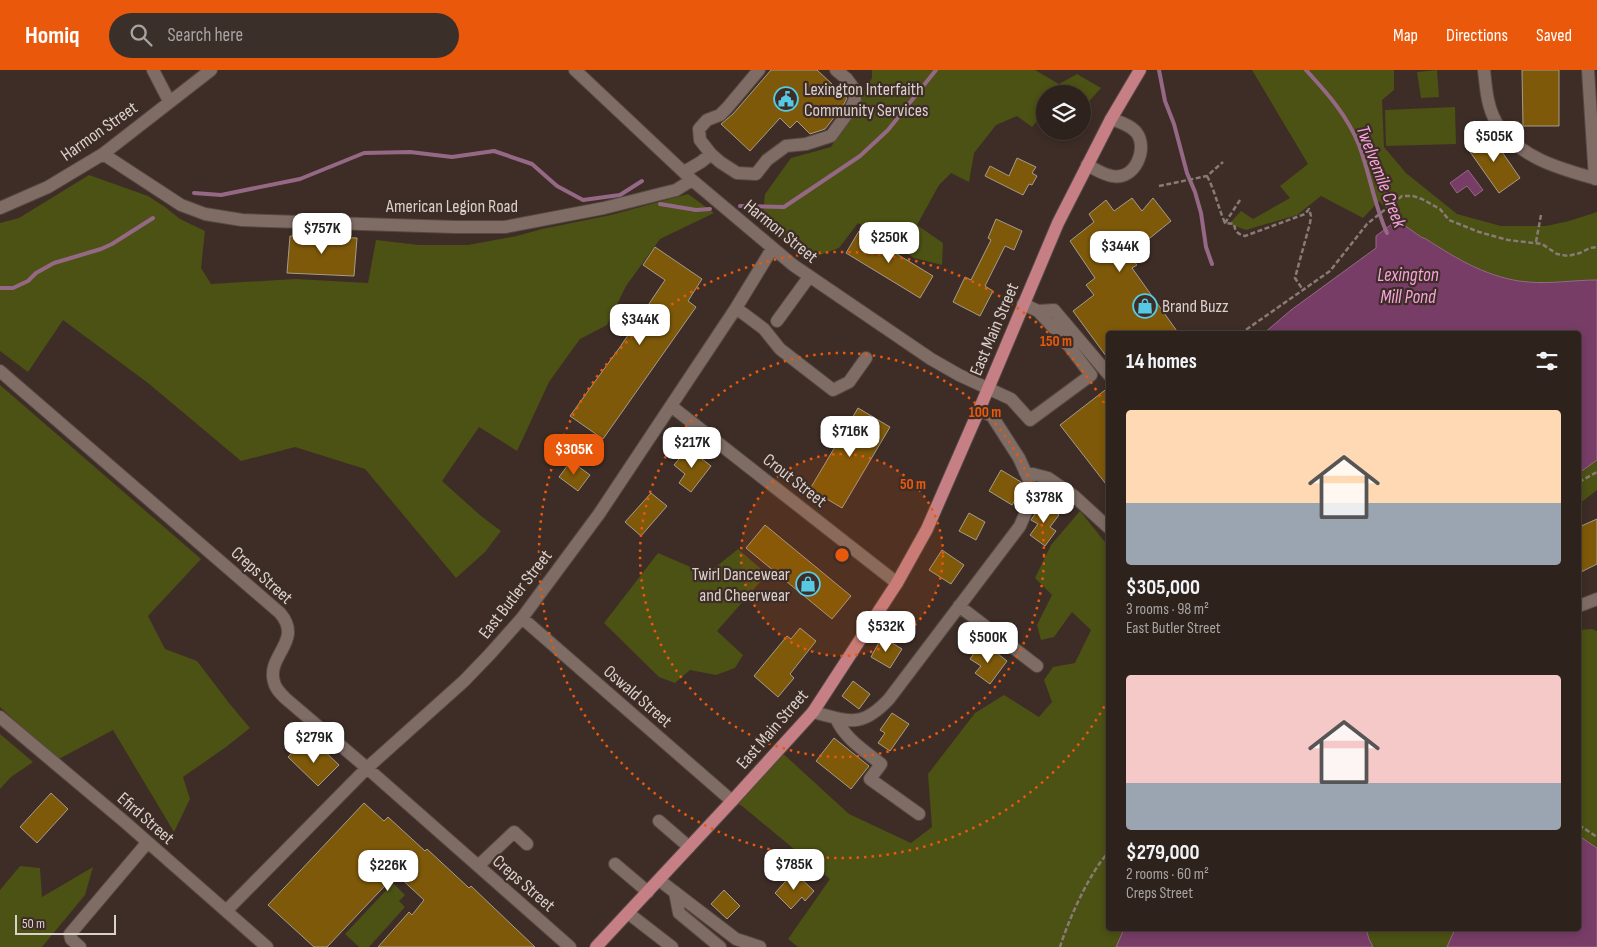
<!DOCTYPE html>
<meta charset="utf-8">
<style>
:root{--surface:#2e221c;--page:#3a2f29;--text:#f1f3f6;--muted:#a7a4a3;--line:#493f3b;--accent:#ea580c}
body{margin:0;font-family:"Sofia Sans Condensed",sans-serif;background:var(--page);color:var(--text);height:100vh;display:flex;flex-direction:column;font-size:19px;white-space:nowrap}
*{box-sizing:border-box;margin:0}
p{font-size:16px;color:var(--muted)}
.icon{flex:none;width:28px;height:28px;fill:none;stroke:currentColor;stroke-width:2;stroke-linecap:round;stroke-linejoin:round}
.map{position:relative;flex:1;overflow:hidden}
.panel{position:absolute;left:1106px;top:261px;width:475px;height:600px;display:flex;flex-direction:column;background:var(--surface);border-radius:5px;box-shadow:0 2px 8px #0003,0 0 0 1px var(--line)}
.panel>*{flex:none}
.controls{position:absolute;left:1036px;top:15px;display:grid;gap:10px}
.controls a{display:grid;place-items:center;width:55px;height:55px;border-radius:50%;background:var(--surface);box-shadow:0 2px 8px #0003,0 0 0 1px var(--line);font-size:25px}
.scale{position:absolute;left:15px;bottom:12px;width:101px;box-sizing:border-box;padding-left:5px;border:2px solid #dad0cc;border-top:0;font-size:14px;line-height:18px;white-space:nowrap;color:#dad0cc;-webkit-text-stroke:4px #3d2d26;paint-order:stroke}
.price{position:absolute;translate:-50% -42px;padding:0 11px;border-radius:10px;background:#fff;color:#222;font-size:16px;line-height:32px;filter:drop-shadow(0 1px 2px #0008)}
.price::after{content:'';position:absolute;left:50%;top:30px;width:15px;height:11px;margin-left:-8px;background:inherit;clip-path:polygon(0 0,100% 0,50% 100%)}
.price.selected{background:var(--accent);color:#fff}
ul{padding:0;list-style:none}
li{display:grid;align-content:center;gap:10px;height:265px;padding:0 20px}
li span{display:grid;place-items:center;height:155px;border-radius:5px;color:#555}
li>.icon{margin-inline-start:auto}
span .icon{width:90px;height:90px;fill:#fffc;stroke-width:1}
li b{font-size:21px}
h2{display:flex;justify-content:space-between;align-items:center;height:60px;padding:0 20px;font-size:21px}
header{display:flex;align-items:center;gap:30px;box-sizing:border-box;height:70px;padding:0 25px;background:var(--accent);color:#fff}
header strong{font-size:24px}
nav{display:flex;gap:28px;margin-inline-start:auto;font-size:18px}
.search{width:350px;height:45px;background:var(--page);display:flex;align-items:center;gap:12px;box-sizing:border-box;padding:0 18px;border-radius:28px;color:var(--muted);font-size:19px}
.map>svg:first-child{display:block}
</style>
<header>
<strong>Homiq</strong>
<div class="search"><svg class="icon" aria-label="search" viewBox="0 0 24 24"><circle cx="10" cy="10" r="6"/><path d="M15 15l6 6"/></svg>Search here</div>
<nav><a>Map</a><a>Directions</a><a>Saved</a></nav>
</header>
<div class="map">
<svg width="1597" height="877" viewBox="0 0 1597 877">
<rect width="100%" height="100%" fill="#3d2d26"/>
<path fill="#4c5114" d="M872 0H1035L1059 14 1077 4 1101 18 1083 38 1082 24H1045V41L1032 57 1017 46 996 55 974 83 969 112 951 103 939 115 917 155 943 173 942 195 914 188 858 153 839 178 817 186 781 169 763 143 765 124 791 88 831 77 872 8Z
M1252 0H1394V20L1382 30 1384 77 1406 103 1457 144 1501 156H1546L1569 151 1597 142V210C1574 211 1550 214 1528 212 1490 209 1457 189 1426 169 1407 163 1392 145 1379 131L1363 148 1321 126 1297 145 1246 160 1229 154 1241 141 1253 149 1290 128 1280 116 1308 94Z
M1437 0 1439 27 1421 28 1417 2Z
M1455 37 1456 74 1386 76 1385 40Z
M89 105 148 126 165 137 180 149 205 161 201 198 211 214 296 209 368 213 376 170 419 175H468L517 166 542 159 611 145 688 124 714 143 660 169 626 216 607 255 580 269 549 312 517 381 479 357 442 411 481 446 501 461 485 482 456 508 365 399 295 377 241 391 148 313 63 250 28 302 0 281V153L19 148Z
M0 315 201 489 148 546 165 579 197 591 229 633 250 658 226 677 183 707 190 729 174 762 113 660 57 690 0 637Z
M1597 390V420L1579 434V403Z
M1080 441 1109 477V859H1124L1116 877H798L788 869 830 809 742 736 732 731 778 679 849 744 911 773 932 757 928 704 975 643 1004 625 1039 647 1052 632 1044 610 1053 597 1075 593 1091 560 1072 542 1054 567 1041 570 1037 555 1052 525 1035 508 1051 475Z
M738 479 767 504 717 561 743 585 735 598 716 605 690 600 675 613 659 607 604 553 658 483 707 504Z
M1592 559 1597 561V778L1579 766V560Z
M0 664 33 692 11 707 0 719Z
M20 796 40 798 42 827 93 797 85 825 42 877H0V820Z
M393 813 405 825 399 831 405 837 369 877H359L345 864Z
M1366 859H1455L1447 877H1373L1369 869Z"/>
<path fill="#773d67" stroke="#956985" d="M1468 100 1483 120 1475 126 1467 116 1457 123 1450 113Z
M1397 150 1421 167 1426 169C1457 189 1490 209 1528 212 1551 214 1574 210 1597 210V390L1579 403V264H1263L1291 240 1376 178V166Z
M1579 766 1597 778V877H1447L1455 859H1579Z
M1124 859H1366L1369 869 1373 877H1116Z"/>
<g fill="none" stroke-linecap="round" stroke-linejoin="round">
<path stroke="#956985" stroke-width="4" d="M1159 0 1165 31 1174 54 1187 103 1195 122 1201 143 1206 177 1212 194
M1306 0C1327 23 1347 45 1359 75 1370 104 1374 135 1387 163
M194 123 221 125 300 109 364 83 410 82 452 87 494 81 532 94 557 116 583 130 620 125 642 111
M660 134 696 140 710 139
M740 136 784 137 860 86 888 60 936 0
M0 218H13L28 211 36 203 54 193 101 179 112 174 153 148"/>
</g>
<path fill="#7e5909" stroke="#a69c8c" d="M771 0H817L847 28 843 36 825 59 810 64 797 51 790 58 780 48 750 81 721 54 733 44Z
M1522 0H1559V56H1523Z
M1489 63 1520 108 1499 123 1468 79Z
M1017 88 1036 97 1032 103 1037 106 1032 115 1029 114 1023 125 985 106 990 96 1009 106Z
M1132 128 1142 141 1153 128 1171 151 1129 185 1137 195 1132 198 1179 264H1109V290L1073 241 1094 225 1086 215 1095 208 1070 171 1094 152 1089 144 1106 130 1114 141Z
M996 149 1022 161 1014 180 1005 176 985 216 993 221 980 246 953 232 965 207 971 210 991 170 988 168Z
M316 161 330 162V167L357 168 354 206 287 203 290 166 316 167Z
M859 161 933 206 920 228 846 183Z
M655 177 702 209 688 231 696 237 603 369 570 346 620 277 665 210 643 195Z
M1109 317V418L1060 355Z
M858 338 890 357 842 438 810 419Z
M688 378 711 396 691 422 679 413 685 404 674 395Z
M571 391 590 405 578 421 559 407Z
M1001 400 1021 412V420L1012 435 989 421Z
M651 423 667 436 641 466 625 452Z
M1042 433 1059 445 1050 457 1056 461 1045 476 1030 465 1038 454 1031 450Z
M969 443 985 452 976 470 959 461Z
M1597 449V494L1579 503V457Z
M765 455 851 526 832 549 746 478Z
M942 480 964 495 951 514 929 500Z
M800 558 816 571 790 604 794 608 778 627 754 606 787 566 791 569Z
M882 567 902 579 890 598 871 587Z
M979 576 990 584 993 580 1007 591 990 614 975 603 981 596 970 589Z
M853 611 870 624 859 639 842 626Z
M892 643 909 654 890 681 878 673 885 663 880 660Z
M834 668 869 696 851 719 816 691Z
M299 675 309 685 318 675 339 695 318 716 288 687Z
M51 723 68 739 37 773 20 757Z
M364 733 384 751 388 747 425 781 427 779 469 818 471 816 535 877H378L409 842 412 845 424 830 396 804 327 877H314L268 835Z
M794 802 814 821 805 831 802 827 791 839 775 823Z
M724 820 740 836 727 849 711 834Z"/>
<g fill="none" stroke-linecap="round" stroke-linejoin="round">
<g stroke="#564944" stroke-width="14">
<path id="minor" d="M153 0 169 31
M575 0 692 110 793 195 931 289 959 305 1011 329 1030 350 1091 305 1063 268 1038 241 1023 234
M759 0 727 38 720 45 707 50 699 59 700 70 711 84 720 92 737 103 756 104 767 90 786 76 806 74 831 66 850 40 855 29V20L847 9 836 0
M1484 0C1486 18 1487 36 1496 52 1517 87 1560 99 1597 109
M1588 0 1595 109
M103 84 181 135 205 144 242 150 455 157H505L604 138 676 120 692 110
M1087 95C1095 99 1104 105 1112 106 1135 111 1149 78 1136 62 1130 55 1120 52 1111 49
M684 102 701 92 711 84
M0 138 48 117 103 84 211 0
M736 238 764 259 780 279 833 320 849 312 866 288
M1038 241 1054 240 1109 305
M777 251 809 207
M0 301 280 543C304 571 266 585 274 612 275 618 280 623 285 628L367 698 570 877
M671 336 897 513
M1025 402 1048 408 1074 426 1109 458
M959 536 1037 596
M1579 536 1597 529
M522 548 732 731
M813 642C849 651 861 659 889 629L1020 456 1030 432 1029 410 1019 388 992 346 979 340
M0 647 126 753 267 877
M836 648C844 668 865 681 881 694L870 709 919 744
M659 751 689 777
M615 794 648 822
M478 796 514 762 527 774
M659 810 736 869 760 877
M675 822 679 843 720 877
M226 841 367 698 464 611 490 584 522 548 599 444 736 238 772 179
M628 843 672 877
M80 877 71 869 70 864 147 773"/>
</g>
<g stroke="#564944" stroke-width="14">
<path id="major" d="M596 877 732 731 813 642 897 513 927 459 982 333 1058 153 1111 49 1140 0"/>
</g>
<path stroke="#887b75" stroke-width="2.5" stroke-dasharray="5 2.5" stroke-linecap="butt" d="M1207 106C1215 121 1218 137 1225 153
M1159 116 1207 106 1223 92
M1240 130 1225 153 1234 154C1235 161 1237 164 1245 166L1305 144 1309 139 1311 146 1310 153 1295 208 1303 220
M1536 172 1541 145
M1240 264 1330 201 1367 154 1402 126H1413L1422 129 1440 139 1449 150 1479 162 1508 170 1542 174 1557 184 1568 186 1580 183 1590 178 1597 177
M1579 412 1597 402
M1579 755 1597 767
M1060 877C1068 851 1090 801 1109 782"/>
<use href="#minor" stroke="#7f6d65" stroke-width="12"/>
<use href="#major" stroke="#c68085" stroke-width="12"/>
</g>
<circle cx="842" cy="485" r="101" fill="#e8590c" fill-opacity=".12"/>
<g fill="none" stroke="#e8590c" stroke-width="2.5" stroke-dasharray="2.5 5">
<circle cx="842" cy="485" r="101"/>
<circle cx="842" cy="485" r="202"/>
<path d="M1108 630A303 303 0 1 1 1108 340"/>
</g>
<defs>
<g id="civic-ring" transform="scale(1.25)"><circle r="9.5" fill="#3d2d26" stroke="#58c9e3" stroke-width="1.5"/><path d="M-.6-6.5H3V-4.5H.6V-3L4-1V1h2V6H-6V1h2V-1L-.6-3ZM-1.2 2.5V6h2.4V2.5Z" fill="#58c9e3"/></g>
<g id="shop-ring" transform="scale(1.25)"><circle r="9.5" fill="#3d2d26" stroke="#58c9e3" stroke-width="1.5"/><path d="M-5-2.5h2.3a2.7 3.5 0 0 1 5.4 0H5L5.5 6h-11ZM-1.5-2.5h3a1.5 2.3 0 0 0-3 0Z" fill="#58c9e3"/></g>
</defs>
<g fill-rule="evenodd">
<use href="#civic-ring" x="786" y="29"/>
<use href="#shop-ring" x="1145" y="236"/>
<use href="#shop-ring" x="808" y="514"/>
</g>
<g text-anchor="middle" stroke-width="4.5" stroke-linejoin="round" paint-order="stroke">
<g font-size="18" fill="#dad0cc" stroke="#3d2d26" text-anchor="start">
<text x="804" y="25">Lexington Interfaith<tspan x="804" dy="21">Community Services</tspan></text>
<text x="1162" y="242">Brand Buzz</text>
<text x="790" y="510" text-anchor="end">Twirl Dancewear<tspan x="790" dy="21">and Cheerwear</tspan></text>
</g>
<g font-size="18" fill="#dad0cc" stroke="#3d2d26">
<text transform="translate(99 61) rotate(-35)" y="6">Harmon Street</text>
<text x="452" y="142">American Legion Road</text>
<text transform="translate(781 161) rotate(39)" y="6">Harmon Street</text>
<text transform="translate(994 259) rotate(-67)" y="6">East Main Street</text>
<text transform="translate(795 410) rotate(38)" y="6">Crout Street</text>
<text transform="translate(262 505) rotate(42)" y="6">Creps Street</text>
<text transform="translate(515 524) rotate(-52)" y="6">East Butler Street</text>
<text transform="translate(638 626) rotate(41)" y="6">Oswald Street</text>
<text transform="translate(772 659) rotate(-49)" y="6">East Main Street</text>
<text transform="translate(146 748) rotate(41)" y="6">Efird Street</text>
<text transform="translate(524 813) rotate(41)" y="6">Creps Street</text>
</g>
<g font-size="19" font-style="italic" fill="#f9a2df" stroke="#3d2d26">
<text transform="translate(1382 106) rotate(69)" y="7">Twelvemile Creek</text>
<text x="1408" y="211">Lexington<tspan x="1408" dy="22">Mill Pond</tspan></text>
</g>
</g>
<circle cx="842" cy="485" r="8" fill="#e8590c" stroke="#3d2d26" stroke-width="2.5"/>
<g font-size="15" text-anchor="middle" font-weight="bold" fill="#e8590c" stroke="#3d2d26" stroke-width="4.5" stroke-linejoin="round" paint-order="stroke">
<text x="1056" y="276">150 m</text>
<text x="985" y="347">100 m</text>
<text x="913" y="419">50 m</text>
</g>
</svg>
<div class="controls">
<a><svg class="icon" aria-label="layers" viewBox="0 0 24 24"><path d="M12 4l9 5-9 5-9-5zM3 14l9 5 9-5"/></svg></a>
</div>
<div class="scale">50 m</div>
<b class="price" style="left:1494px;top:93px">$505K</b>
<b class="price" style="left:322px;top:185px">$757K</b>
<b class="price" style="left:889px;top:194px">$250K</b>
<b class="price" style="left:1120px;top:203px">$344K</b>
<b class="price" style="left:640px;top:276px">$344K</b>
<b class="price" style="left:850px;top:388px">$716K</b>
<b class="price" style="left:692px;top:399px">$217K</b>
<b class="price selected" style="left:574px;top:406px">$305K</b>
<b class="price" style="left:1044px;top:454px">$378K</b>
<b class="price" style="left:886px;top:583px">$532K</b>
<b class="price" style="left:988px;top:594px">$500K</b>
<b class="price" style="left:314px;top:694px">$279K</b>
<b class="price" style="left:794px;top:821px">$785K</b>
<b class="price" style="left:388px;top:822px">$226K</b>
<section class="panel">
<h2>14 homes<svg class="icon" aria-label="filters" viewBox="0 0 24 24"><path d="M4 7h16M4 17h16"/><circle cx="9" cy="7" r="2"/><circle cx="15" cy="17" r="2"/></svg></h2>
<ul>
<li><span style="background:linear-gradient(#ffd9b3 60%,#9aa5b1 0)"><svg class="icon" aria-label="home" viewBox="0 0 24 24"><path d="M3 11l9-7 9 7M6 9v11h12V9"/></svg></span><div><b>$305,000</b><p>3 rooms · 98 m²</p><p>East Butler Street</p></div></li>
<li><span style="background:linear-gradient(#f6c9c9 70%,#9aa5b1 0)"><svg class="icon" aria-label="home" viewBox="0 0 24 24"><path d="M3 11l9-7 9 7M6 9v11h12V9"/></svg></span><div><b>$279,000</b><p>2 rooms · 60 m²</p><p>Creps Street</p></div></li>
</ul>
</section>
</div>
